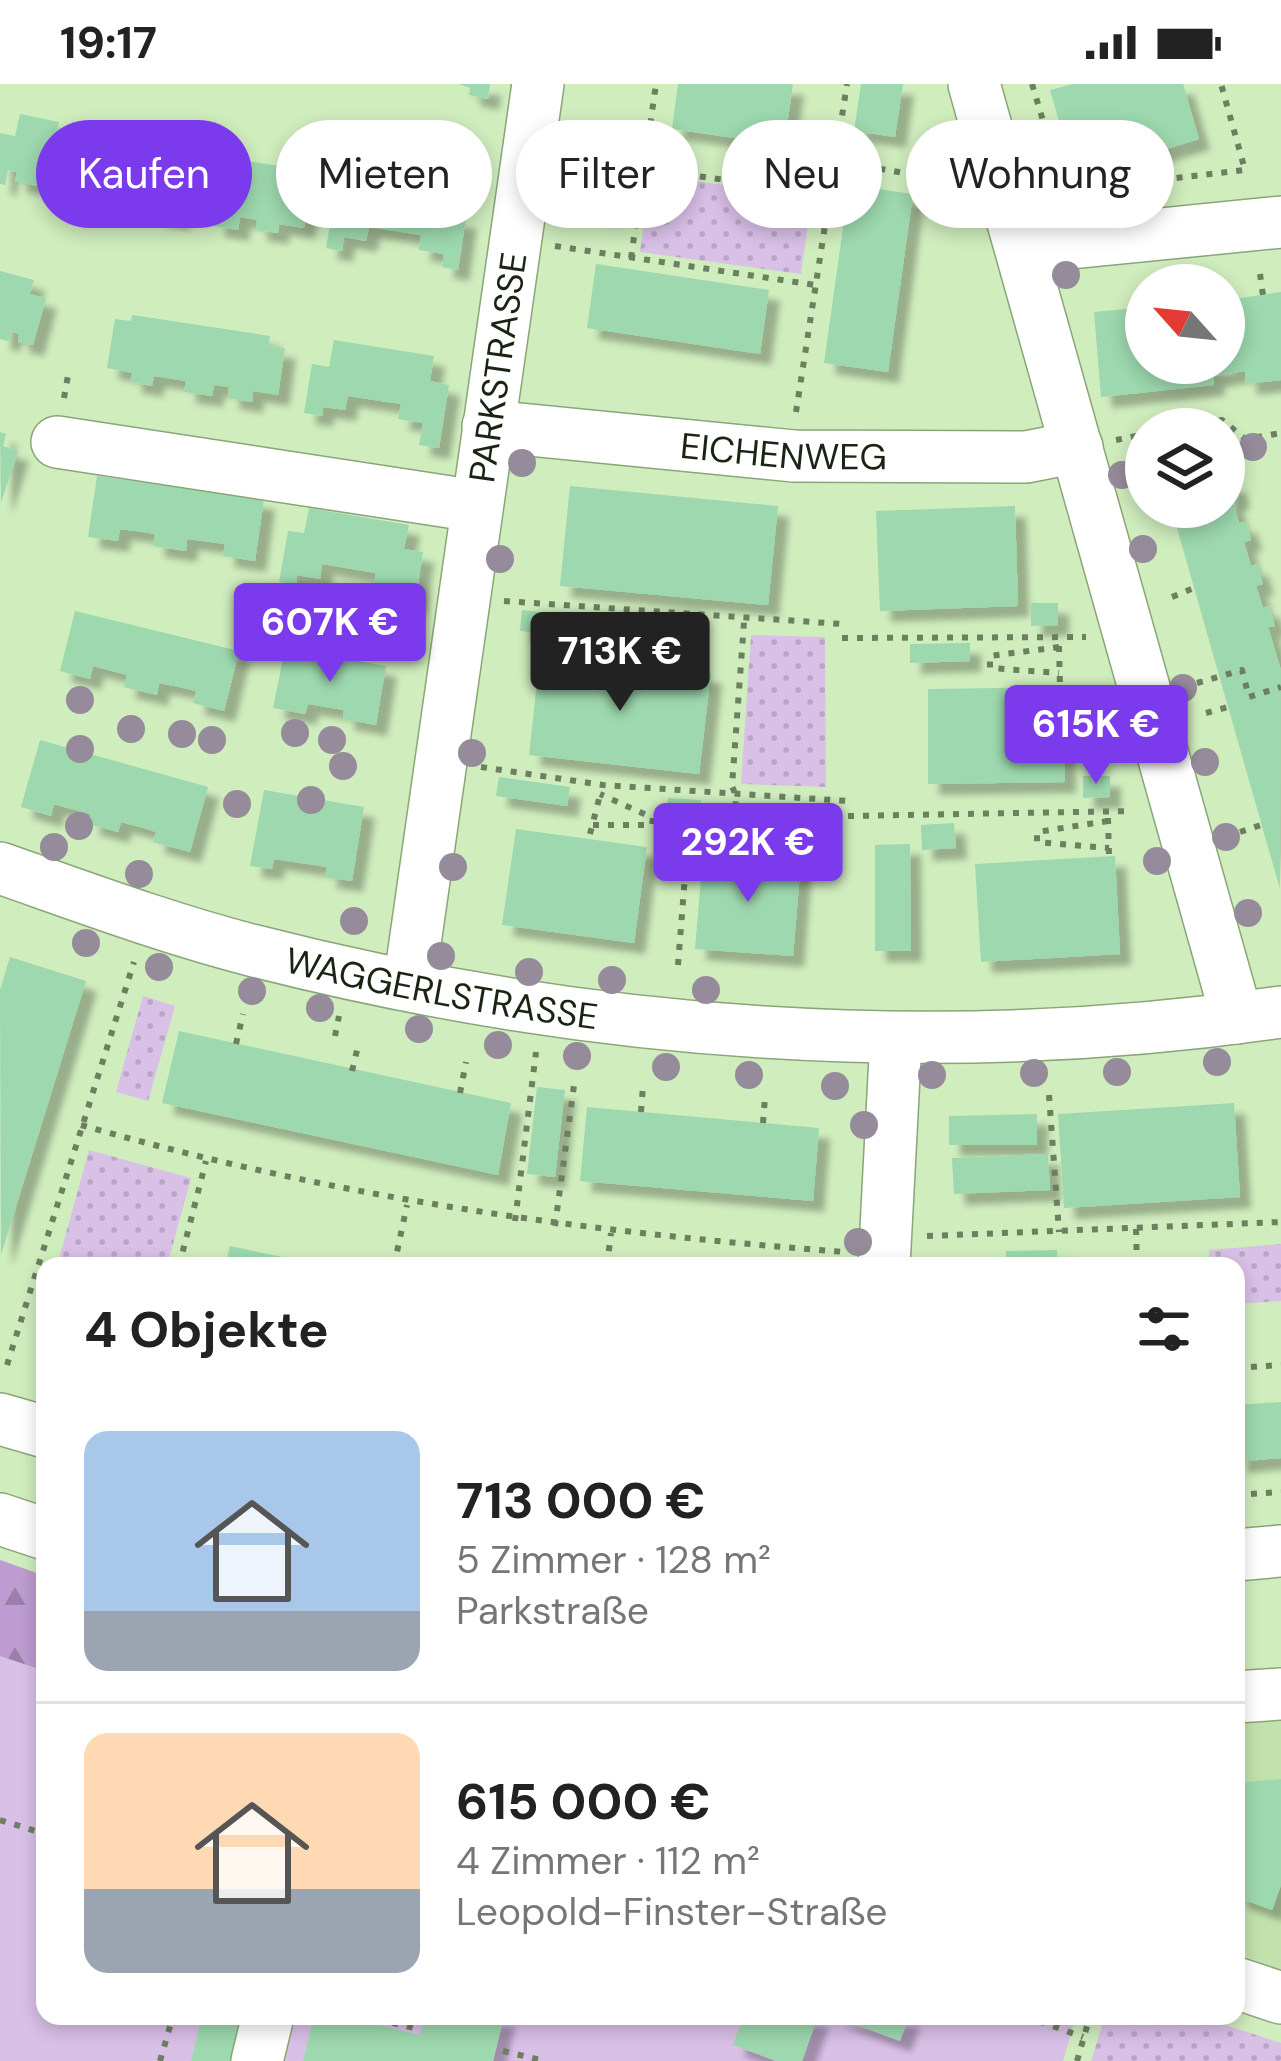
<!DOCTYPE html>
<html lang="de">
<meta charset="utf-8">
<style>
:root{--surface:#fff;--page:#f6f6f6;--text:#222;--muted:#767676;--line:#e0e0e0;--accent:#7c3aed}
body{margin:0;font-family:"DM Sans",sans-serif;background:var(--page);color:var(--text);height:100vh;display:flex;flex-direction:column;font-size:45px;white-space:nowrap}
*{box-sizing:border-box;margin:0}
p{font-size:39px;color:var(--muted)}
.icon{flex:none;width:66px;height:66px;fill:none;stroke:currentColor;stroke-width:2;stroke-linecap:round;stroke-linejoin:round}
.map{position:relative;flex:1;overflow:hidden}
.sheet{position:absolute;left:36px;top:1173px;width:1209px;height:768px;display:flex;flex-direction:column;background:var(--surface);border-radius:24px;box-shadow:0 6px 18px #0003}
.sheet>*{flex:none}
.banner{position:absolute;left:36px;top:36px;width:1209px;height:108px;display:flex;gap:24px}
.needle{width:78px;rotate:297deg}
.tools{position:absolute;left:1125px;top:180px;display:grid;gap:24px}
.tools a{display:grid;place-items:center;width:120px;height:120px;border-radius:50%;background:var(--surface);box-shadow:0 6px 18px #0003;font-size:60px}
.price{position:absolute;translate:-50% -102px;padding:0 27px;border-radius:12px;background:var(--accent);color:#fff;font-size:39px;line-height:78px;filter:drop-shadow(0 3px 6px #0008)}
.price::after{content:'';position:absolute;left:50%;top:72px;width:36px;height:27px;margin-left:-18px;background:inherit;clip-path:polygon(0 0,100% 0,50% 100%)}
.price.selected{background:#222;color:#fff}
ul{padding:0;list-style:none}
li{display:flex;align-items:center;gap:36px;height:300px;padding:0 48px}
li+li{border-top:3px solid var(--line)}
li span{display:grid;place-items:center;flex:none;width:336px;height:240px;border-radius:24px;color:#555}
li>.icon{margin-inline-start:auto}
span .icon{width:144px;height:144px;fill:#fffc;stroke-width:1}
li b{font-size:51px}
h2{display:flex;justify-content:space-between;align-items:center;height:144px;padding:0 48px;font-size:51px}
.pill{padding:0 42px;border-radius:54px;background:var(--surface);box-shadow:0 6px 18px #0003;font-size:42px;line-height:108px}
.pill.selected{background:var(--accent);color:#fff}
.status{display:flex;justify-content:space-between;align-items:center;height:84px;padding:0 60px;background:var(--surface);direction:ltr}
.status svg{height:33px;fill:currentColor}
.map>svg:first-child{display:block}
</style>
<div class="status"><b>19:17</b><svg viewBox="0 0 49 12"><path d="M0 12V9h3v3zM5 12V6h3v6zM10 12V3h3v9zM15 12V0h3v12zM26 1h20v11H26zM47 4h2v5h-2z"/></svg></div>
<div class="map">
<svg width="1281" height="1977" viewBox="0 0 1281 1977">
<defs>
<pattern id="forest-firs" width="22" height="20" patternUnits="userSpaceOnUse" patternTransform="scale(3)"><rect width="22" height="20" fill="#be9cd1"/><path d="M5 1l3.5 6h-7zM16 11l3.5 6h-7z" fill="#9a7fa8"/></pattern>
<pattern id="park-dots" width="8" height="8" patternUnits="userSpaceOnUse" patternTransform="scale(3)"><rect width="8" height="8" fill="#d9c0e7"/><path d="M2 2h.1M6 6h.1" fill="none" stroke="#baa5c5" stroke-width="1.8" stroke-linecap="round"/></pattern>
<filter id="shadow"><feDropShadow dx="11" dy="11" stdDeviation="3" flood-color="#0004"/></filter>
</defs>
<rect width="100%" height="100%" fill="#d0edbe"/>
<path fill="#c2e2ad" d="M1281 1634V1888L1236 1872V1637Z"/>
<path fill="#d9c0e7" d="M0 1476 45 1492V1932H1076L1063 1977H0Z"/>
<path fill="url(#forest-firs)" d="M0 1476 45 1492V1587L0 1572Z"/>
<path fill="url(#park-dots)" d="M651 91 812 113 801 190 640 168Z
M751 551 825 553 826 703 741 700Z
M143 912 175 922 148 1017 116 1008Z
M89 1066 191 1094 167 1182H57Z
M1281 1160V1217L1236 1220V1182H1210L1209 1166Z
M1105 1932H1197L1281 1959V1977H1091Z"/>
<path fill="#9dd8ae" filter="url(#shadow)" d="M459 0H490L488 15 469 11 470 4Z
M678 0H793L784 61 672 45Z
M861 0H903L895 53 854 47Z
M1073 0H1183L1199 55 1075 93 1050 6Z
M20 30 59 38 56 52 73 55 64 104 38 93 37 102 15 97 17 88 8 86 5 101 0 100V49L15 52Z
M598 40 624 44 618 80 593 76Z
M158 63 298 85 296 95 312 98 304 144 279 140 278 149 256 146 257 136 240 133 238 146 213 142 215 129 181 124 179 135 156 132 158 121 134 117 143 65Z
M355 87 455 103 450 132 466 134 458 186 442 183 444 170 419 166 421 151 369 143 366 157 344 153 342 167 326 164 335 111 350 114Z
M590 91 616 95 610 131 585 127Z
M849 101 913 110 888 288 824 279Z
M596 180 769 206 760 270 587 244Z
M0 187 34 196 30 210 46 214 33 261 18 258 19 250 11 247 9 257 0 255Z
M1281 208V296L1246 300 1245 287 1213 292 1214 301 1101 313 1094 228 1146 223V279H1224V227L1237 225 1235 215Z
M132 231 270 252 268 262 285 264 278 311 253 307 252 318 228 314 229 303 214 301 212 312 184 308 186 297 154 292 152 302 130 298 132 289 107 284 115 235 131 237Z
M334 256 434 272 430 297 449 301 439 364 419 361 423 339 398 335 401 320 348 312 345 326 323 323 322 332 304 329 312 280 329 283Z
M0 348 6 350 3 362 18 367 1 419Z
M97 392 264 415 255 477 223 472 225 460 187 455 186 467 153 462 155 450 136 447 120 445 118 457 88 453Z
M1235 397 1239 414 1232 416 1239 439 1246 438 1251 456 1244 458 1251 482 1257 480 1263 500 1256 502 1263 524 1269 522 1275 542 1268 543 1281 586 1280 805 1171 423H1224V399Z
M570 402 778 422 768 521 560 502Z
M1015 422 1018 522 880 527 876 427Z
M309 424 409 441 404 465 423 468 415 520 396 517 398 507 373 504 376 489 322 480 320 495 297 491 296 501 279 498 288 447 304 449Z
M1031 519H1058V541L1031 542Z
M522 526 604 535 601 556 520 547Z
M75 527 239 567 224 627 193 619 196 607 179 603 159 599 157 611 124 603 127 591 93 582 90 595 60 587Z
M970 559V577L910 579V560Z
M285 564 386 582 376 641 343 635 344 626 308 620 305 630 273 624Z
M540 570 711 589 699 690 529 671Z
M1060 603H1064L1065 698 928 700V605Z
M40 656 208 703 190 768 153 758 156 748 140 743 121 738 118 748 88 740 91 730 71 725 54 720 51 732 21 723Z
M1083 692H1110V713L1083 714Z
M499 693 570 703 567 722 496 712Z
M264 706 364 723 352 797 325 793 327 783 274 775 272 785 250 782Z
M668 714 701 716 700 733 666 731Z
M954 739 956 764 922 766 921 741Z
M516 745 647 763 634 859 502 841Z
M910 760 911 867H875V761Z
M703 770 801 777 793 872 695 865Z
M1115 772 1120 870 981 878 975 780Z
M10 873 86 897 1 1171 0 906Z
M179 947 511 1019 498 1091 162 1019Z
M537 1003 565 1006 555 1093 527 1090Z
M1234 1019 1240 1113 1064 1124 1058 1030Z
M587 1023 819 1044 813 1117 580 1097Z
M1037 1030V1061H949V1032Z
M1048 1070 1050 1106 954 1110 952 1074Z
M230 1162 316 1180V1182H225Z
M1057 1166 1058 1182H1006V1167Z
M1281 1318V1374L1236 1378V1321Z
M1281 1695V1801L1272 1826 1236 1813V1699Z
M202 1932H251L241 1977H191Z
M314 1932H341L420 1951 425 1932H504L493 1977H303Z
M743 1932H818L802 1977H776L733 1961Z
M832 1932H909L900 1957Z"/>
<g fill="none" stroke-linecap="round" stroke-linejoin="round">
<g stroke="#8aa578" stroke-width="54">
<g id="minor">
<path d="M974 0 1237 934"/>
<path d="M1021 164 1281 138"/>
<path id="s1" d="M488 342 794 372 1026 373 1077 363"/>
<path d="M57 358 476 422"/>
<path id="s2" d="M0 784C83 813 166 844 251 866 585 952 939 978 1281 928"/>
<path id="s3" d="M409 901 538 0"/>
<path d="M884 1182 896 954"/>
<path d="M0 1335 45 1348"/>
<path d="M0 1435 45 1450"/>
<path d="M1236 1471 1281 1467"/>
<path d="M1236 1613 1281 1610"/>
<path d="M1236 1899 1281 1914"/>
<path d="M257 1977 268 1932"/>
</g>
</g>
<path stroke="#6c7f60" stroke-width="6" stroke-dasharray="6 9" stroke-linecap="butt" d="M1032 0 1064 107 1245 86 1221 0
M835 77 945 96
M569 84 642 95 655 86 830 111
M555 162 815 201
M631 174 656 0
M1260 190 1263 211
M64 314 69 286
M796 328 847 0
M1174 345 1222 336 1245 355 1281 349
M1116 356 1146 350
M1172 513 1194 504
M504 517 842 540
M624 539 696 557V566L620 573C622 559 623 544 625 530
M842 554 1086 553
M1059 562 1060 603
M1059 563 990 572V584L1059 589
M1197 599 1242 586 1249 613 1281 603
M1206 629 1228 623
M481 683 603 701 848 717
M735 724 811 732V749L733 761 736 712 732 702 744 538
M848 732 1132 727
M1108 734 1109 772
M1108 737 1037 748V758L1109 764
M593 741H652L653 734 600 710
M1240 748 1261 741
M590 750 601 707
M678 881 689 741 734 744
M335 952 339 932
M236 960 243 930
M352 987 359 958
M460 1009 466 978
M1049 1011 1059 1148
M641 1028 643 1002
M763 1039 765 1013
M81 1041C336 1114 582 1148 845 1168
M515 1137 536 968
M555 1142 575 994
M1136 1145 1137 1182
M927 1152 1281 1138
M179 1182 206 1077
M394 1182 407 1121
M607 1182 611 1149
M7 1281 134 878
M1236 1284 1281 1281
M1236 1411 1281 1408
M0 1736 45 1750
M363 1932 414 1944
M1025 1932 1083 1953
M503 1967 545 1977
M160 1977 173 1932
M1077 1977 1090 1932"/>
<use href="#minor" stroke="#fff" stroke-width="51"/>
</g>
<g fill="#968b9a">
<circle cx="1066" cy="191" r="14"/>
<circle cx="1253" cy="363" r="14"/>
<circle cx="522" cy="379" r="14"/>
<circle cx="1122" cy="391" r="14"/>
<circle cx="1143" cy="465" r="14"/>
<circle cx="500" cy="475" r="14"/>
<circle cx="1183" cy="604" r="14"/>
<circle cx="80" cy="616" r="14"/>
<circle cx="131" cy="645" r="14"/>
<circle cx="295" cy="649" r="14"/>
<circle cx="182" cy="650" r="14"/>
<circle cx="212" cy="656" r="14"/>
<circle cx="332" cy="656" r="14"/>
<circle cx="80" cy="665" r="14"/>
<circle cx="472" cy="669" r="14"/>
<circle cx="1205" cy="678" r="14"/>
<circle cx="343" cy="682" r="14"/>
<circle cx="311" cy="716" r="14"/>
<circle cx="237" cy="720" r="14"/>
<circle cx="79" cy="742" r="14"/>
<circle cx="1226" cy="753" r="14"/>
<circle cx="54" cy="763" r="14"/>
<circle cx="1157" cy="777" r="14"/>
<circle cx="453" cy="783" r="14"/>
<circle cx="139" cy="790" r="14"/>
<circle cx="1248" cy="829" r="14"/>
<circle cx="354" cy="837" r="14"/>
<circle cx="86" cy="859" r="14"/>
<circle cx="441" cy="872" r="14"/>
<circle cx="159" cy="883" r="14"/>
<circle cx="529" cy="888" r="14"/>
<circle cx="612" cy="896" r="14"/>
<circle cx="706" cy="906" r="14"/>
<circle cx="252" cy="907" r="14"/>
<circle cx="320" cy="924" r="14"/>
<circle cx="419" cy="945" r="14"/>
<circle cx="498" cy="961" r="14"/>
<circle cx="577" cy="972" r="14"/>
<circle cx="1217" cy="978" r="14"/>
<circle cx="666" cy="983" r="14"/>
<circle cx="1117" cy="988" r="14"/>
<circle cx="1034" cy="989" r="14"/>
<circle cx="749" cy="991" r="14"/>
<circle cx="932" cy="991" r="14"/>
<circle cx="835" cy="1002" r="14"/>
<circle cx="864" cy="1041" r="14"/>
<circle cx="858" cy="1158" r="14"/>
</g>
<g text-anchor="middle" stroke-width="12" stroke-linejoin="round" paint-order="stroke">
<g font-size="36" fill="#1a2413" stroke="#d0edbe">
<text dy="13" stroke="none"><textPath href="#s3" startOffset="624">PARKSTRASSE</textPath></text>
<text dy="13" stroke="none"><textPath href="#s1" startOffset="297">EICHENWEG</textPath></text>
<text dy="13" stroke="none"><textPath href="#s2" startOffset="459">WAGGERLSTRASSE</textPath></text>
</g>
</g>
</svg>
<div class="tools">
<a><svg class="needle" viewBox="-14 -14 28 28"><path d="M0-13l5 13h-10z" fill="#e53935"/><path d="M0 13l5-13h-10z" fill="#767676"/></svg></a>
<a><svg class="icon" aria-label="layers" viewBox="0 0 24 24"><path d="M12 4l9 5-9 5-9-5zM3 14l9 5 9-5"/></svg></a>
</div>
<b class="price" style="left:330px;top:601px">607K €</b>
<b class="price selected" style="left:620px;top:630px">713K €</b>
<b class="price" style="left:1096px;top:703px">615K €</b>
<b class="price" style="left:748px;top:821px">292K €</b>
<div class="banner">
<a class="pill selected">Kaufen</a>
<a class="pill">Mieten</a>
<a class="pill">Filter</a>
<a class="pill">Neu</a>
<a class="pill">Wohnung</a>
</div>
<section class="sheet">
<h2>4 Objekte<svg class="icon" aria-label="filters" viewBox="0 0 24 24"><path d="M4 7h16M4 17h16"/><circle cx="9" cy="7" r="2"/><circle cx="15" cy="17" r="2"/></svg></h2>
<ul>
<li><span style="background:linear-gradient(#a9c7e8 75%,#9aa5b1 0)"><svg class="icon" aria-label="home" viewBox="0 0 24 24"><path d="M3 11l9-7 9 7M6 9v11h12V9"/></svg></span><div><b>713 000 €</b><p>5 Zimmer · 128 m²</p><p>Parkstraße</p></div></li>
<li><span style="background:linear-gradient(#ffd9b3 65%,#9aa5b1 0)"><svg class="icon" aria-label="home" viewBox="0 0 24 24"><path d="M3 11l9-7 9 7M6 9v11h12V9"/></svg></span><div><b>615 000 €</b><p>4 Zimmer · 112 m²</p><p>Leopold-Finster-Straße</p></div></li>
</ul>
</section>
</div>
